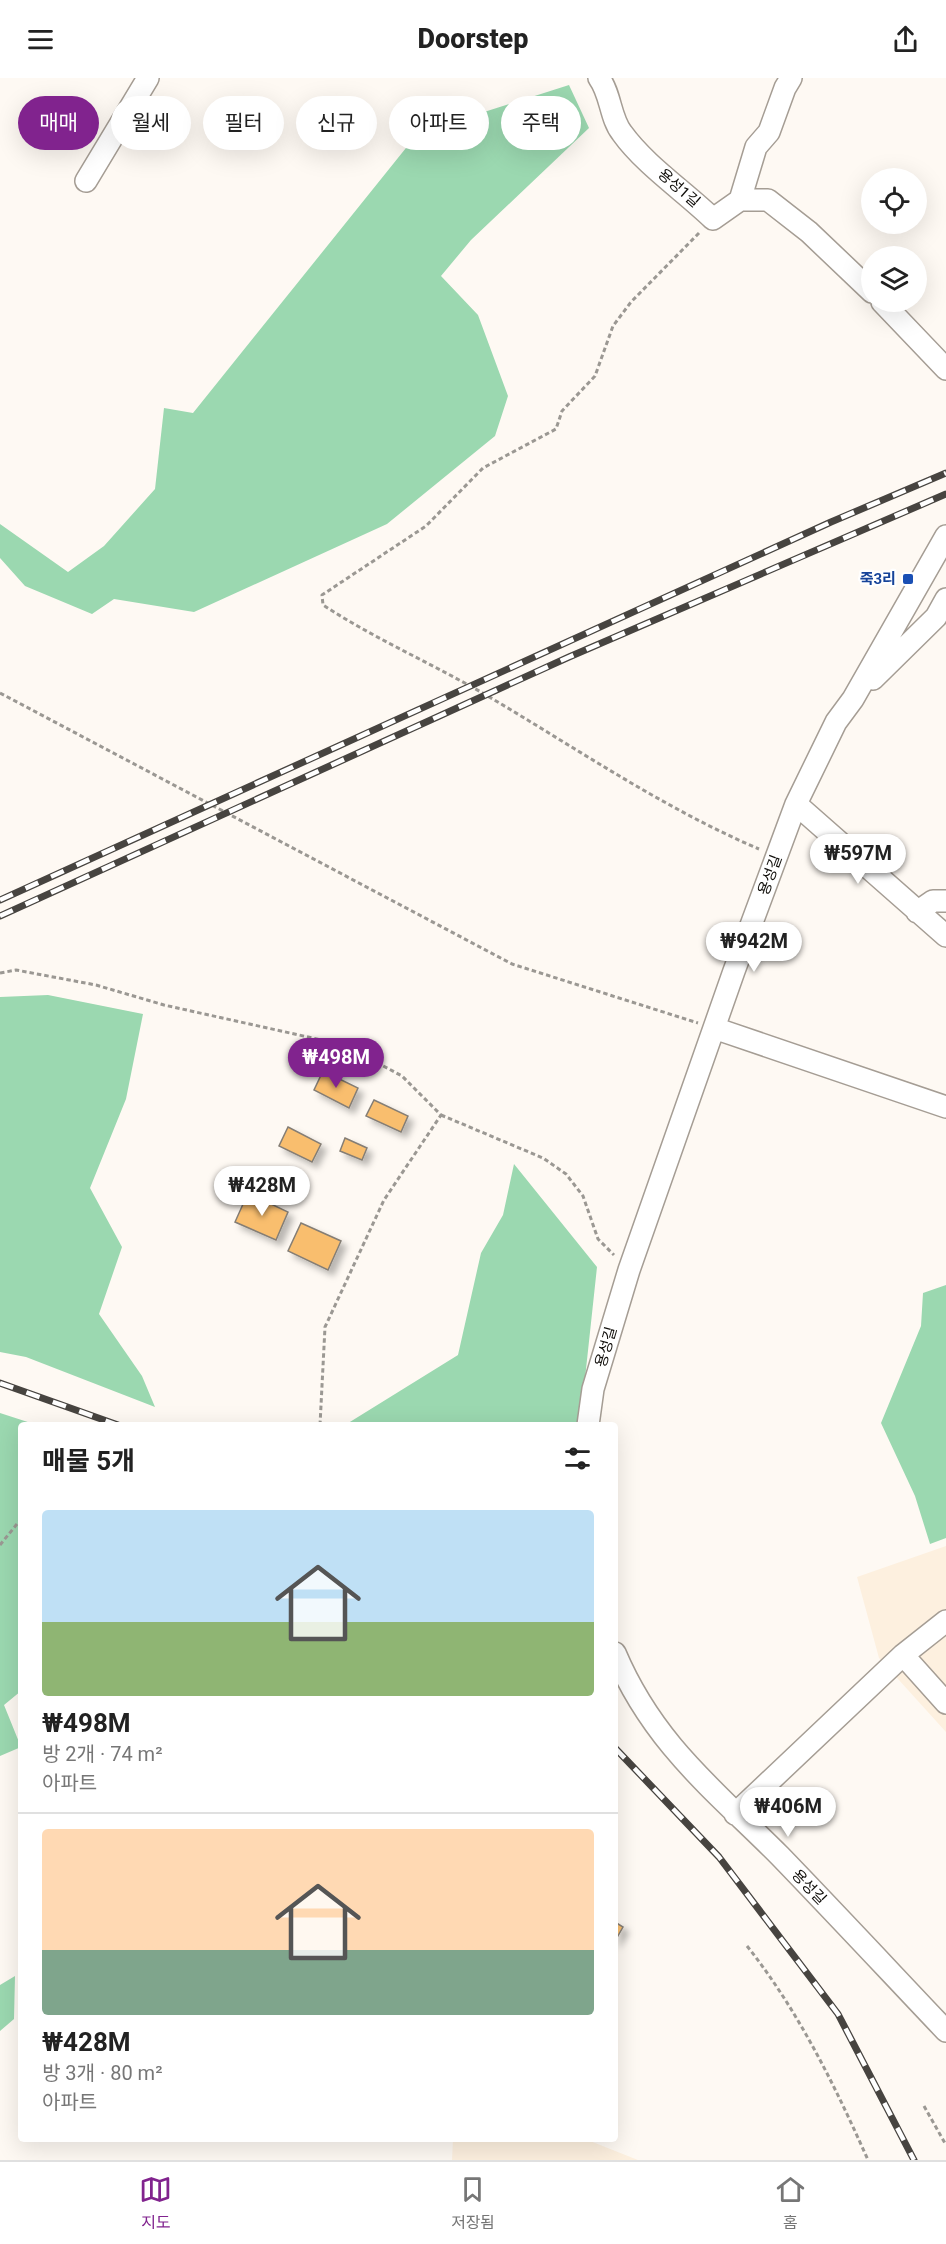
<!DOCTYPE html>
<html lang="ko">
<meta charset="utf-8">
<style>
:root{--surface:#fff;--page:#f6f6f6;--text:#222;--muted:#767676;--line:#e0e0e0;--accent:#81238e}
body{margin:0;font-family:Roboto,"Noto Sans KR",sans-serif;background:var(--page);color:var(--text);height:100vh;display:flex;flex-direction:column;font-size:22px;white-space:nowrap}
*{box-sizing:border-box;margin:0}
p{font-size:20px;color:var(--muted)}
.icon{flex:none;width:33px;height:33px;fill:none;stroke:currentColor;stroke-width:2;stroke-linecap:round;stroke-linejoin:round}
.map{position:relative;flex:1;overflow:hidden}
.sheet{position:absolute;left:18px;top:1344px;width:600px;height:720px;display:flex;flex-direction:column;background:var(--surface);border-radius:6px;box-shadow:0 6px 24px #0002}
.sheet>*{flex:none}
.top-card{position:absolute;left:18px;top:18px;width:600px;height:54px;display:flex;gap:12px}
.fabs{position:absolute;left:861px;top:90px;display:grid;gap:12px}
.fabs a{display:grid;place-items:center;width:66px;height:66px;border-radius:50%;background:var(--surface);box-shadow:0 6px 24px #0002;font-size:30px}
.price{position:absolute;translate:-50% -51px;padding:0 14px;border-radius:21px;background:#fff;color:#222;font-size:20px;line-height:39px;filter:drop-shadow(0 2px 3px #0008)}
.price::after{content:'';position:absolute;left:50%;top:36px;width:18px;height:14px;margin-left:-9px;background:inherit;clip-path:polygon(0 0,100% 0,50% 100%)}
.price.current{background:var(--accent);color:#fff}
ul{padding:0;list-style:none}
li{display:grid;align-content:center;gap:12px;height:318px;padding:0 24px}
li+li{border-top:2px solid var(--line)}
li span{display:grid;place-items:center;height:186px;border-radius:6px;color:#555}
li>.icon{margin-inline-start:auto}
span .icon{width:108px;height:108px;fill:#fffc;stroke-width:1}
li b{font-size:26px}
h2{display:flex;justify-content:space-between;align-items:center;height:72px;padding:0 24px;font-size:26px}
.chip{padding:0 21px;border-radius:27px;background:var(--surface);box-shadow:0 6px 24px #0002;font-size:21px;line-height:54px}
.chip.current{background:var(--accent);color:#fff}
header{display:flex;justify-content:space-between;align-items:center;height:78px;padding:0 24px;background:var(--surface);font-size:27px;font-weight:800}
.tabs{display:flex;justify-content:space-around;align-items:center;height:84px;border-top:2px solid var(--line);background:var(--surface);font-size:16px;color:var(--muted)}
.tabs a{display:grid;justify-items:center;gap:3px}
.tabs .current{color:var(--accent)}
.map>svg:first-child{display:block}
</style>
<header><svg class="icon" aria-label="menu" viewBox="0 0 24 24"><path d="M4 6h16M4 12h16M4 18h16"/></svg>Doorstep<svg class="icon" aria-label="share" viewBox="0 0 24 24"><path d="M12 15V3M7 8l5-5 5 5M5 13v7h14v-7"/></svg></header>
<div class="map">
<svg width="946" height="2082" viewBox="0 0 946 2082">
<defs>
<filter id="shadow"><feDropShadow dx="5.5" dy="5.5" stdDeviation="3" flood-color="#0004"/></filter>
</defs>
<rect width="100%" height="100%" fill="#fef9f3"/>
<path fill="#fdf0df" d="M946 1468V1654L879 1580 857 1499Z
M453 2061H585L638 2082H452Z"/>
<path fill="#9bd8b0" d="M569 7 589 50 471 162 441 198 478 237 508 318 495 358 387 446 194 534 114 521 92 536 25 508 0 480V446L68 494 104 468 155 411 164 330 193 335 418 55Z
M48 917 143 936 126 1021 90 1110 122 1169 99 1236 142 1298 155 1329 26 1279 0 1274V919Z
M514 1086 597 1189 580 1347H345L458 1277 481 1175 503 1137Z
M946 1207V1460L930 1466 915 1418 881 1345 921 1248 923 1215Z
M0 1335 37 1347H21V1613L4 1627 21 1669 0 1678Z
M15 1898 14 1941 0 1953V1907Z"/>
<path fill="#f9be6e" stroke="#857e75" stroke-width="1.5" filter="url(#shadow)" d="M323 993 358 1010 349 1030 314 1012Z
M374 1022 408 1038 401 1054 366 1038Z
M288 1049 321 1066 312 1084 279 1068Z
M345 1060 367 1070 362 1082 340 1073Z
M248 1115 288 1134 276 1162 235 1144Z
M301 1145 341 1163 328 1192 288 1173Z
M615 1844 623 1849 615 1863Z"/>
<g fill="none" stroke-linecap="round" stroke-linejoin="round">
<g stroke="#a59d94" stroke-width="24">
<path id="minor" d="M599 0C611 16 610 40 622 55 645 87 684 113 713 141L740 122 756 69 769 54 785 10 791 0
M86 103 148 0
M740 122H768L809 154 872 214
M882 224 946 291
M873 601 936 539 946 521
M796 726 946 858
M917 834 933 823H946
M714 950 946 1029
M588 1347 593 1311 629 1192 734 893 796 726 836 644 853 621 946 458
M615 1575C653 1665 714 1712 780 1778 836 1836 891 1895 946 1953
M903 1577 946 1625
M735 1736 903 1577 946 1543"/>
</g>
<path stroke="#9b9893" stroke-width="3" stroke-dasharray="4.5 3" stroke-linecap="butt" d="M699 155 631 224 613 248 595 298 562 333 556 351 483 390 426 448 322 517 323 527C375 561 433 586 486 617 576 670 663 730 759 771
M0 615 512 886 698 945
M0 895 16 892 96 907 164 927 344 967 402 998 441 1037 384 1122 325 1249 320 1347
M441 1037 543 1080 566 1096 583 1118 598 1161 614 1177
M0 1467 21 1441
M747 1868C798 1932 835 2008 868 2082
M924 2028 946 2067"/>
<use href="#minor" stroke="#fff" stroke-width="21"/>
<g stroke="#474440" stroke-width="7">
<path id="rail" d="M0 822 831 444 946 395
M0 838 569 579 946 416
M0 1305 118 1347
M615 1670 719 1779 838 1936 914 2082"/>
</g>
<use href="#rail" stroke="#fff" stroke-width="4.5" stroke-dasharray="14" stroke-linecap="butt"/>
</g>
<rect fill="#1a4fb4" stroke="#fff" stroke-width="2" x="902" y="495" width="12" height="12" rx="3"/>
<g text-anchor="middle" stroke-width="4.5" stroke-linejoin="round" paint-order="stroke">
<g font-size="15" fill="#0f0d09" stroke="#fff">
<text transform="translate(679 110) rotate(41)" y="5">용성1길</text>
<text transform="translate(770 797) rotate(-70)" y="5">용성길</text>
<text transform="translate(606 1269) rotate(-74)" y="5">용성길</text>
<text transform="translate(809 1809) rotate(46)" y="5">용성길</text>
</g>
<g font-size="15" font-weight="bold" fill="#164399" stroke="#fff" text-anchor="end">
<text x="896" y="506">죽3리</text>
</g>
</g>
</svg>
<div class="fabs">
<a><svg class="icon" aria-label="locate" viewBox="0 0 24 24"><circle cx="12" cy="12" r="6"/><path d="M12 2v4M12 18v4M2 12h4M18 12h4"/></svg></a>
<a><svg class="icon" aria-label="layers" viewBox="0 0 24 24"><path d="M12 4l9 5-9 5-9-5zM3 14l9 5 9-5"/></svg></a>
</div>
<b class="price" style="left:858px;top:807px">₩597M</b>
<b class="price" style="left:754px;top:895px">₩942M</b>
<b class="price current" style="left:336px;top:1011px">₩498M</b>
<b class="price" style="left:262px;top:1139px">₩428M</b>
<b class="price" style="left:788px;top:1760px">₩406M</b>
<div class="top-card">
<a class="chip current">매매</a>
<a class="chip">월세</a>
<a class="chip">필터</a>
<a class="chip">신규</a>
<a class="chip">아파트</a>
<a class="chip">주택</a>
</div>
<section class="sheet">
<h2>매물 5개<svg class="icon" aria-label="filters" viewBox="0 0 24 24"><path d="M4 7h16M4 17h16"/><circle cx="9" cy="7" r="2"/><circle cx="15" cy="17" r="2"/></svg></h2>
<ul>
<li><span style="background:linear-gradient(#bfe0f5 60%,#8fb573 0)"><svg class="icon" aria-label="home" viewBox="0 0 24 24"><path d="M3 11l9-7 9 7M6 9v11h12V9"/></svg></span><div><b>₩498M</b><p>방 2개 · 74 m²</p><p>아파트</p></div></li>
<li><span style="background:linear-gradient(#ffd9b3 65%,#7fa58c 0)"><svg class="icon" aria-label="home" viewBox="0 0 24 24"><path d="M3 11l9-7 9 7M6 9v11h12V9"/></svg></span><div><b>₩428M</b><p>방 3개 · 80 m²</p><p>아파트</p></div></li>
</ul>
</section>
</div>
<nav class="tabs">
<a class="current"><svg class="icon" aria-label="map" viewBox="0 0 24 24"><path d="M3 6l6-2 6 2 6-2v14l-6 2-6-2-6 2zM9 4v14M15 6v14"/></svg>지도</a>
<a><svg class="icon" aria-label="saved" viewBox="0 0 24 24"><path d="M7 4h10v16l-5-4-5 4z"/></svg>저장됨</a>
<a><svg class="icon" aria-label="home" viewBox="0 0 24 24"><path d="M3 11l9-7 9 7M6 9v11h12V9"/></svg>홈</a>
</nav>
